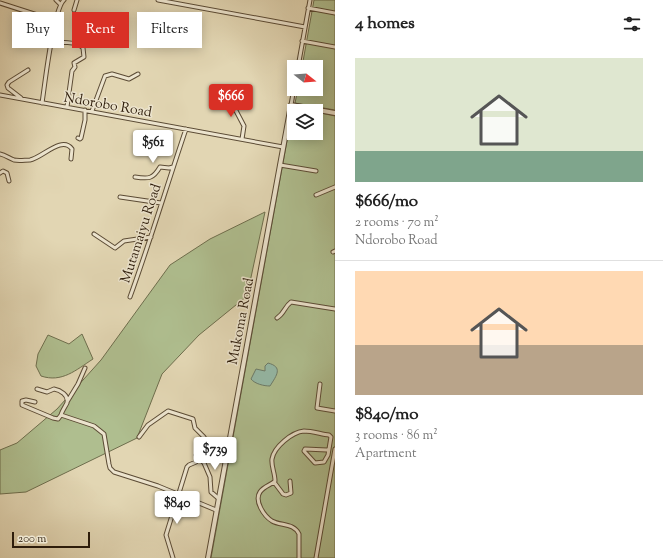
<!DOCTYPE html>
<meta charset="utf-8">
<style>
:root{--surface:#fff;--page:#f6f6f6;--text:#222;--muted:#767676;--line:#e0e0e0;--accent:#d93025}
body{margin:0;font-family:"Sorts Mill Goudy",serif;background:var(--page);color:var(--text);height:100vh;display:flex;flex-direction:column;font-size:15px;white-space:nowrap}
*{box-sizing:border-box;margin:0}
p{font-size:13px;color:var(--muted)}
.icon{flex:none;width:22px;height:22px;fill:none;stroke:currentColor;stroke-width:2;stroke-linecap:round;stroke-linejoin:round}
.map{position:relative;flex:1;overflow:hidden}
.sheet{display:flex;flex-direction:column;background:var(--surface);width:328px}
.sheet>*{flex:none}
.top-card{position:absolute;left:12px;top:12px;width:263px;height:36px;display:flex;gap:8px}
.needle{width:26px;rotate:107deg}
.tools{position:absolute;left:287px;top:60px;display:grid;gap:8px}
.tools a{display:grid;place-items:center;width:36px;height:36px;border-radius:0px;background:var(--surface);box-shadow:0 2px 10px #0003;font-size:20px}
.scale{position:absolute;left:12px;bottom:10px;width:78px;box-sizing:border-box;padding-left:4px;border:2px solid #2e1d0b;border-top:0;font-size:11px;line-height:14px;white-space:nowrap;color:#2e1d0b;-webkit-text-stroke:3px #ece4ce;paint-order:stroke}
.price{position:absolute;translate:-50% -34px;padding:0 9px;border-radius:4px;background:#fff;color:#222;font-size:13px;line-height:26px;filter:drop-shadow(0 1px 2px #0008)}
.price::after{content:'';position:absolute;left:50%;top:24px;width:12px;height:9px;margin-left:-6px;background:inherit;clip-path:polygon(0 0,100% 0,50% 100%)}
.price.active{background:var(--accent);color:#fff}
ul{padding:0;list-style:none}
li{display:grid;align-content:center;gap:8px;height:212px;padding:0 20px}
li+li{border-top:1px solid var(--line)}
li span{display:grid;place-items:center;height:124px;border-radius:0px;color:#555}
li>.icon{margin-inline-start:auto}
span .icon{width:72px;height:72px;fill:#fffc;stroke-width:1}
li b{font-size:17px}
h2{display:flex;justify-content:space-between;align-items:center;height:48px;padding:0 20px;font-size:17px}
.chip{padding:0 14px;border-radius:0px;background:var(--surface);box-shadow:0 2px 10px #0003;font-size:14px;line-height:36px}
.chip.active{background:var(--accent);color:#fff}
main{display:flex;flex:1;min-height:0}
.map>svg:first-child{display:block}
</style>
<main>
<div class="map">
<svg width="335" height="558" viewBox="0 0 335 558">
<rect width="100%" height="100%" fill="#e2d6b3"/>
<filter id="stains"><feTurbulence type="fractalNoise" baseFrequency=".005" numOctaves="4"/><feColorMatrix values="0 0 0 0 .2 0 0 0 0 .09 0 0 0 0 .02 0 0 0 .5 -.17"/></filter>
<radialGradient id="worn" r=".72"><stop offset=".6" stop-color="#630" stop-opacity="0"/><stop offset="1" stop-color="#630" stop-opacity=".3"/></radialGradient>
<path fill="#afbe8f" stroke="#6e6e4d" d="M314 0H335V110L295 103 298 89H316V67H302Z
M293 108 308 111H294V133H316V112L335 116V558H211Z
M265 212 247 296 199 335 162 374 137 438 26 492 0 494V450L17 443 57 409 101 360 170 265 210 239Z
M82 334 93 359C76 370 62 383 41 376L36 366 38 354 48 335 69 344Z"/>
<path fill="#95baa8" stroke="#6c7b69" d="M268 363C283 367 277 375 270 386 264 386 255 384 251 379L256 369 265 371V366Z"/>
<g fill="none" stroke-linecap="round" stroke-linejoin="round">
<g stroke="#5b4b35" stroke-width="5">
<path id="minor" d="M56 0 60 4
M158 0 305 27
M0 3 56 21
M308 8 335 13
M74 10 77 0
M302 41 335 47
M51 44C60 42 76 41 83 48L84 57 74 63 75 67 72 71 67 107
M298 67 310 0
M0 95 283 147
M21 98 8 88 7 85 9 82 28 70
M236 101 234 107 244 126 242 139
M42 103C45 84 53 10 64 0
M291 105 294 88
M92 111 105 76 112 74 129 79 138 74
M78 138 80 139 81 138 85 120V110
M0 154C5 155 9 158 14 160 19 161 25 160 30 160 42 158 62 135 72 149L71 159
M280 165 316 171
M0 173 3 171 7 173 9 181
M135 177C149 179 153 179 160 167L169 168 173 167
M316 195 335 187
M120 197 161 203
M94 234 115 248 124 241 151 237
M333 252 335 251
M130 297C150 242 167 185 186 129
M277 318C285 313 284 307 291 302L335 309
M320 384 317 408 335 411
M37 389 47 392 54 389C60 390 69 395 67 403 65 407 62 411 61 415L94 426 104 434 109 464 110 468 114 472 158 486 216 510
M35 402 26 400 22 401V405L53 418 58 419 61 415
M67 402 78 384 85 368
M139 437 148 425 168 411 193 419 195 428 204 437 206 442C204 448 198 449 196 455L204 463 210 477 211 492 218 498
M274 482 283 494 286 495 291 493 290 481
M173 558 166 535 187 467 189 465 196 462 197 457
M299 558V534C294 523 281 526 272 521 264 516 254 501 260 492 264 486 271 485 275 481 275 473 271 466 272 459 274 447 292 432 304 431 312 431 321 434 329 435L331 437 329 449 327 450 305 449 304 451 315 463 324 462 328 455 329 449
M316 558 335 449"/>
</g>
<g stroke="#5b4b35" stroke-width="6">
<path id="tertiary" d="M208 558 291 105 335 113"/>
</g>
<use href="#minor" stroke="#ece4ce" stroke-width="3"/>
<use href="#tertiary" stroke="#ece4ce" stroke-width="4"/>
</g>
<g text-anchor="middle" stroke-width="3" stroke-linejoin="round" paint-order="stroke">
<g font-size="14" fill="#2e1d0b" stroke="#ece4ce">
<text transform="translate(108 104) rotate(10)" y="5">Ndorobo Road</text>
<text transform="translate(140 233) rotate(-72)" y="5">Mutamaiyu Road</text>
<text transform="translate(240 321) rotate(-79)" y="5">Mukoma Road</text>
</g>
</g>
<rect width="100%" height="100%" filter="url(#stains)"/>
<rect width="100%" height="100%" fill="url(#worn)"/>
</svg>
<div class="tools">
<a><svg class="needle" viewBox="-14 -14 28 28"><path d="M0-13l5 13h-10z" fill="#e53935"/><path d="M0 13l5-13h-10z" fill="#767676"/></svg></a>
<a><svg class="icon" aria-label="layers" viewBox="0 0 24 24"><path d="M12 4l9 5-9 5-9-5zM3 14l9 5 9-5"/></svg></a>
</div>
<div class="scale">200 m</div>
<b class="price active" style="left:231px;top:118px">$666</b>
<b class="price" style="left:153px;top:164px">$561</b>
<b class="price" style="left:215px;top:471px">$739</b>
<b class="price" style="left:177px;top:525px">$840</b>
<div class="top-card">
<a class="chip">Buy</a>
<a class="chip active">Rent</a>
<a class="chip">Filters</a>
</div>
</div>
<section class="sheet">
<h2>4 homes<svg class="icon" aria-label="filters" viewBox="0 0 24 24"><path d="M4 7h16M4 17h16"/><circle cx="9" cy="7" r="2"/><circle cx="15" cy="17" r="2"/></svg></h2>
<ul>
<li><span style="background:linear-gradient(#dfe7d0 75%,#7fa58c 0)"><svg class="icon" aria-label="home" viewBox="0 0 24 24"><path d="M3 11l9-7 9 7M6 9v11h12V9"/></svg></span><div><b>$666/mo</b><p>2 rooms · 70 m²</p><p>Ndorobo Road</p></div></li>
<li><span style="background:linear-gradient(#ffd9b3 60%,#b9a48a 0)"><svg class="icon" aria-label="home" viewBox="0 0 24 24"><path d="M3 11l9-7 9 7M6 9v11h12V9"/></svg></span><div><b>$840/mo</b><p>3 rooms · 86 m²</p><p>Apartment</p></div></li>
</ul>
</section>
</main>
